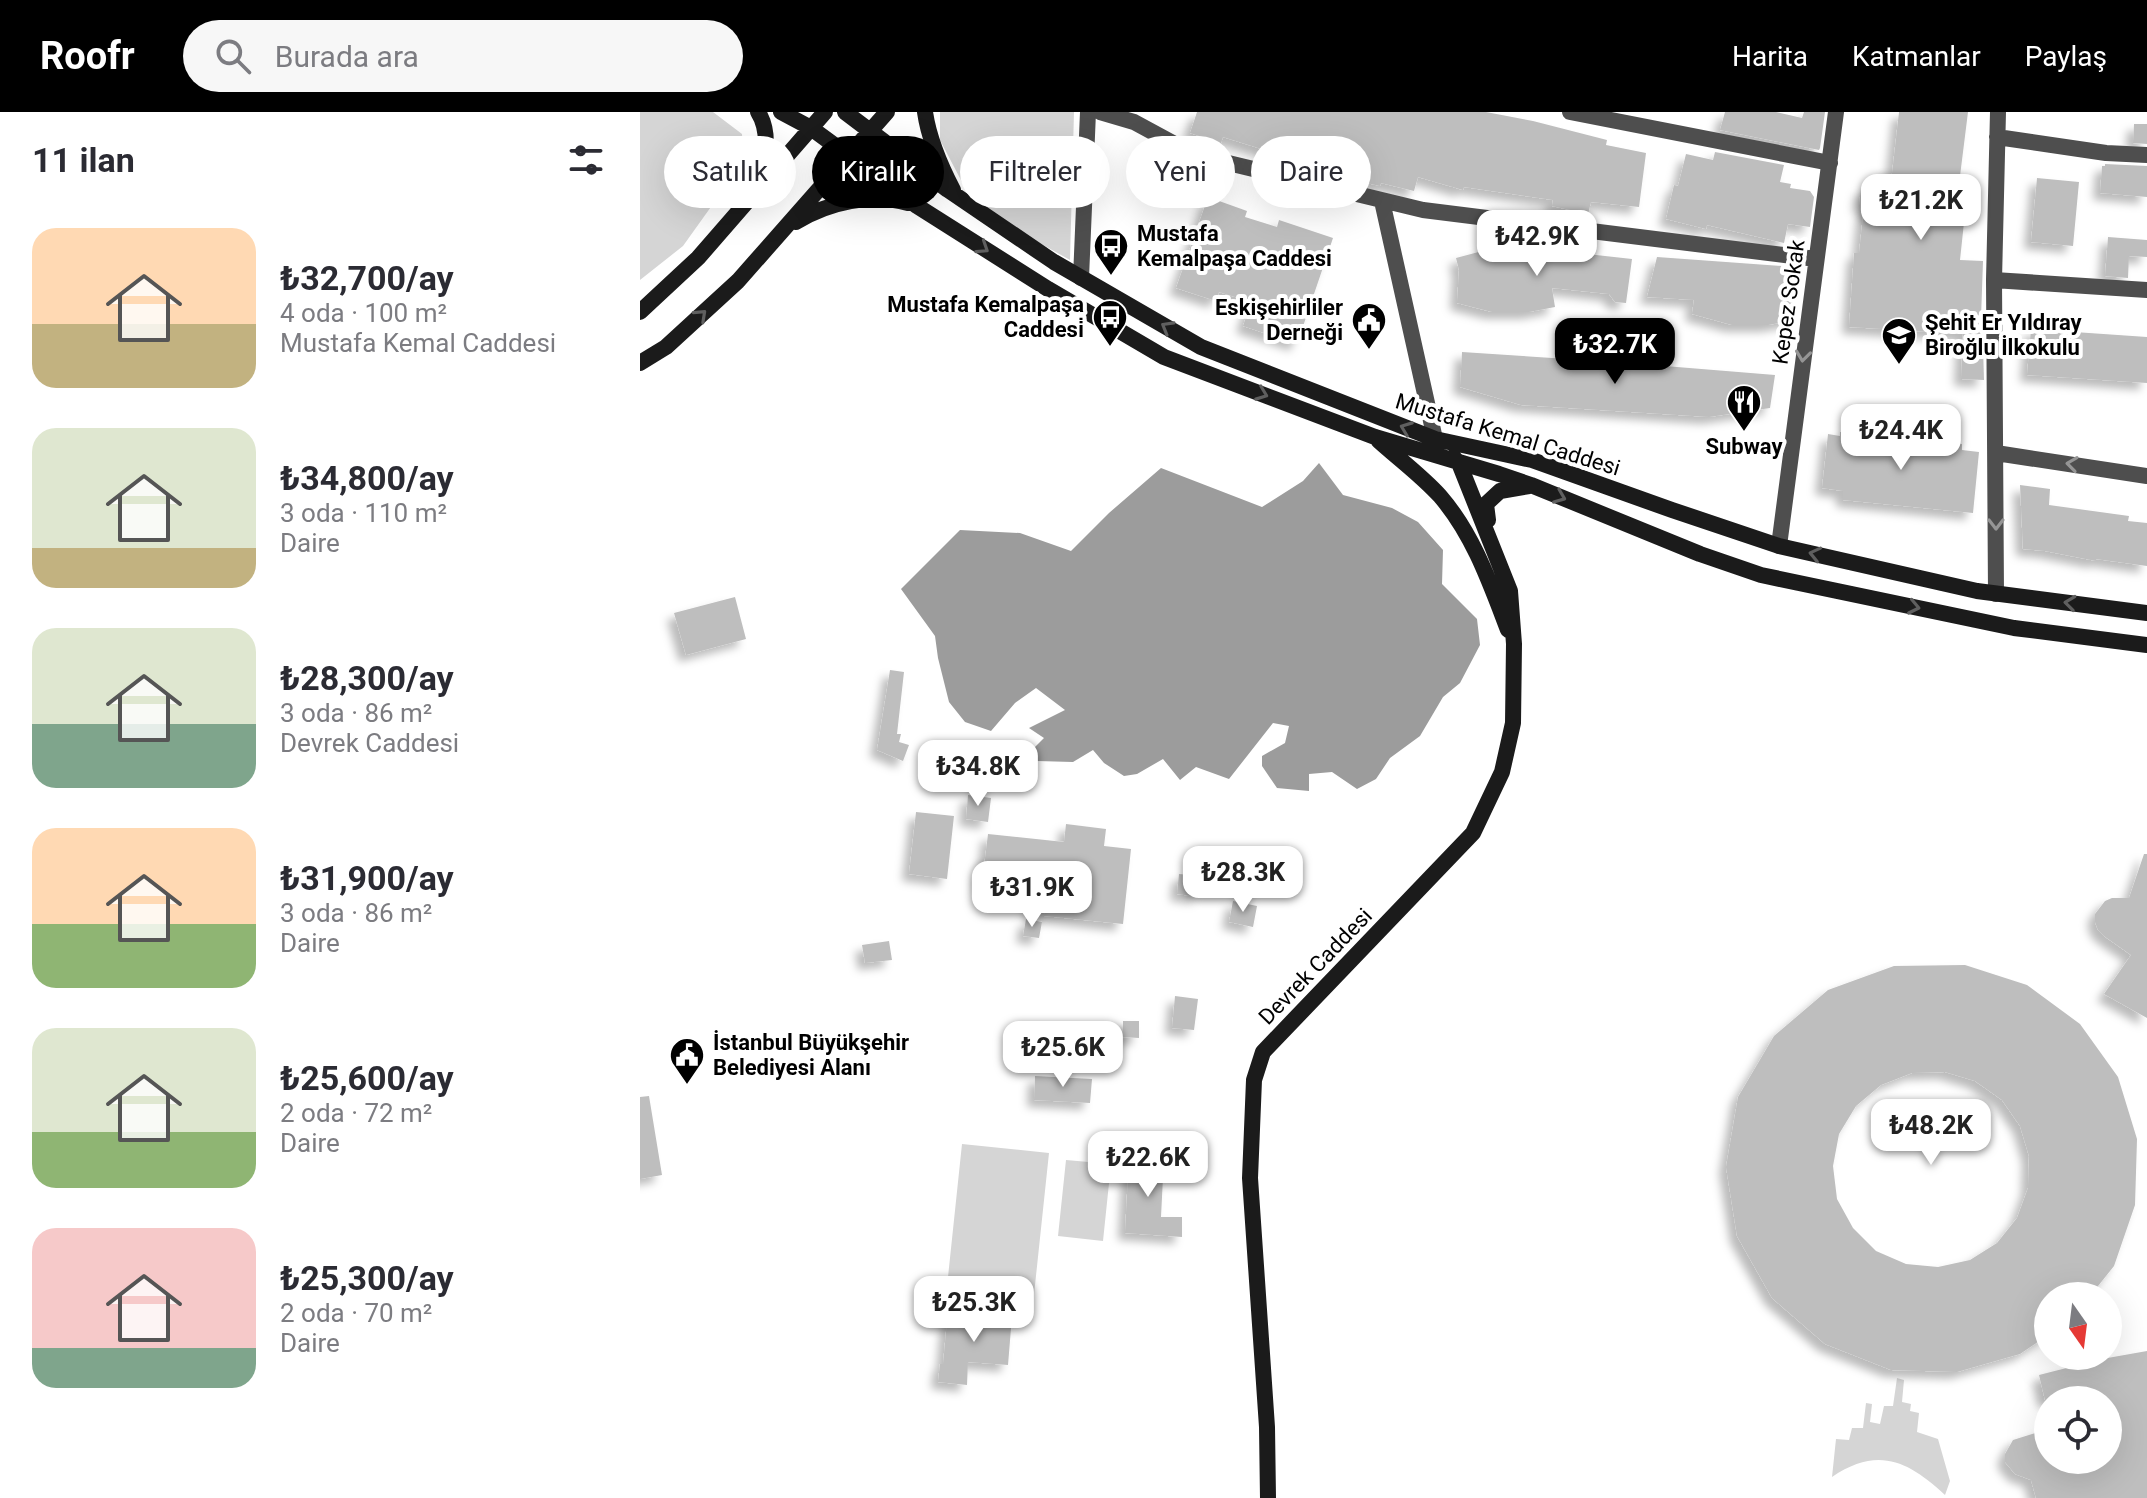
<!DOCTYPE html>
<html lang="tr">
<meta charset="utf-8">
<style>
:root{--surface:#fff;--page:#f7f7f7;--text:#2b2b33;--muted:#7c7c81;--accent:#000}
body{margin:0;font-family:Roboto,sans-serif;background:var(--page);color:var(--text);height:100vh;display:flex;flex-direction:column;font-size:30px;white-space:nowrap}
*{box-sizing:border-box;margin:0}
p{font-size:26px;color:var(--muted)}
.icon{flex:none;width:44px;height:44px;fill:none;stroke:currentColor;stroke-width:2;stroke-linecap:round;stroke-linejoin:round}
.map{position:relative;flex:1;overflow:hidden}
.sheet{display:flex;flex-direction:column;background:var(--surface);width:640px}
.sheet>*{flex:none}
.guide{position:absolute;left:24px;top:24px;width:760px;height:72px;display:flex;gap:16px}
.needle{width:52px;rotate:166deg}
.tools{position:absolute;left:1394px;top:1170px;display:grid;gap:16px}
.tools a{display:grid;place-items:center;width:88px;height:88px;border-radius:50%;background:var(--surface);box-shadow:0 8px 32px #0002;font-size:40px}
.price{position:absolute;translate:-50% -68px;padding:0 18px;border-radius:16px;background:#fff;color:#222;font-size:26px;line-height:52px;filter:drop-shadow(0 2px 4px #0008)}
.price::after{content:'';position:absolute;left:50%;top:48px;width:24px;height:18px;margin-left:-12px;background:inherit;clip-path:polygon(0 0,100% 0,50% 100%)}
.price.on{background:var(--accent);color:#fff}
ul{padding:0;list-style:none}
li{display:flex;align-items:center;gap:24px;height:200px;padding:0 32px}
li span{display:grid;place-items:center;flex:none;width:224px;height:160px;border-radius:24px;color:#555}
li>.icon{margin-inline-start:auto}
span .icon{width:96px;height:96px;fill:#fffc;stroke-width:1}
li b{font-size:34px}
h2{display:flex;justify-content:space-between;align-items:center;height:96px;padding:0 32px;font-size:34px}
.chip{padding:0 28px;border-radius:36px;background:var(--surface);box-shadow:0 8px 32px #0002;font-size:28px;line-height:72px}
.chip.on{background:var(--accent);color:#fff}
header{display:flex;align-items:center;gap:48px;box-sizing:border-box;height:112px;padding:0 40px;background:var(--accent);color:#fff}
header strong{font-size:38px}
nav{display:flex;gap:44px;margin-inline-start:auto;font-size:28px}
.search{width:560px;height:72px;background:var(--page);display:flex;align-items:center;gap:20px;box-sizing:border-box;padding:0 28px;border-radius:44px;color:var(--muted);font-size:30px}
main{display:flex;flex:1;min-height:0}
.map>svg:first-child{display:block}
</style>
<header>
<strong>Roofr</strong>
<div class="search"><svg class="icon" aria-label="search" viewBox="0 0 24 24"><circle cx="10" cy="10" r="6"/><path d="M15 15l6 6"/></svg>Burada ara</div>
<nav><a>Harita</a><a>Katmanlar</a><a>Paylaş</a></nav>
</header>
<main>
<section class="sheet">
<h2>11 ilan<svg class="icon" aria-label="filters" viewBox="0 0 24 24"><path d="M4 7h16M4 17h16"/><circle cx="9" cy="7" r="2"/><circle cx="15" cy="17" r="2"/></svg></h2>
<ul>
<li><span style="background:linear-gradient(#ffd9b3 60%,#c2b280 0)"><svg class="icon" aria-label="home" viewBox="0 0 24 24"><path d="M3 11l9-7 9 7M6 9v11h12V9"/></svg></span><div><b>₺32,700/ay</b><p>4 oda · 100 m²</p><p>Mustafa Kemal Caddesi</p></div></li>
<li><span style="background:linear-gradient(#dfe7d0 75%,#c2b280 0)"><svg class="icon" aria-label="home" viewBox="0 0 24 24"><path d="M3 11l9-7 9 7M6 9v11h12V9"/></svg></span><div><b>₺34,800/ay</b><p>3 oda · 110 m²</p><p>Daire</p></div></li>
<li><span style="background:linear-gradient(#dfe7d0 60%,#7fa58c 0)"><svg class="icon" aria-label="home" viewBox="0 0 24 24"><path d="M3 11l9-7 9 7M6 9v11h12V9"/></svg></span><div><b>₺28,300/ay</b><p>3 oda · 86 m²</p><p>Devrek Caddesi</p></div></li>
<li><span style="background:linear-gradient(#ffd9b3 60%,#8fb573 0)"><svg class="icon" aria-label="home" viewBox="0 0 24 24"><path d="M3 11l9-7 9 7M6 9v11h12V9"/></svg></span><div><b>₺31,900/ay</b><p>3 oda · 86 m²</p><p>Daire</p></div></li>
<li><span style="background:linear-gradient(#dfe7d0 65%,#8fb573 0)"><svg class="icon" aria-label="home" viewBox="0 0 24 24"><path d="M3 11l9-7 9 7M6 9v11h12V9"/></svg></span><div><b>₺25,600/ay</b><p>2 oda · 72 m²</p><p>Daire</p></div></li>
<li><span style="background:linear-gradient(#f6c9c9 75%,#7fa58c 0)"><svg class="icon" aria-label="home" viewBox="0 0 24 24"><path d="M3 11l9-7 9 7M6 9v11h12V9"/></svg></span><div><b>₺25,300/ay</b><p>2 oda · 70 m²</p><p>Daire</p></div></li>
</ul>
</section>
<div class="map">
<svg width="1507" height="1386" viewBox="0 0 1507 1386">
<defs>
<filter id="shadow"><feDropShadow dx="-7" dy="7" stdDeviation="4" flood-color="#0004"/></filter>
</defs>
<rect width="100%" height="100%" fill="#fff"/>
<path fill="#d5d5d5" d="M0 0H73L102 22 103 42 88 71 43 134 0 168Z
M300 0H434L430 148 335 95 300 28Z
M322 1032 409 1041 393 1192 306 1184Z
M426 1048 471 1052 463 1129 418 1124Z
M1257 1266 1264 1268 1262 1290 1271 1292 1270 1299 1279 1301 1277 1320 1298 1327 1310 1369 1305 1383C1268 1349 1238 1334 1192 1365L1196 1327 1209 1328 1212 1316H1223L1226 1291 1232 1292 1230 1310 1240 1312 1244 1294H1253Z"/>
<path fill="#9c9c9c" d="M679 351 703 383 752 396 778 410 803 438 802 472 837 507 840 533 820 571 803 585 780 624 750 646 736 667 717 677 692 660 669 662V679L637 676 622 654V644L645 631 649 614 633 611 589 667 556 655 540 668 523 647 497 662 484 664 464 651 453 638 433 650 397 649 383 647 404 626 389 616 425 598 396 576 375 591 351 619 325 610 309 590 298 546 295 524 261 477 320 418 380 421 431 439 469 401 521 356 622 395 663 369Z"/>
<path fill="#bebebe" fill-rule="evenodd" filter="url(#shadow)" d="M557 0H846L893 9 967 28 966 33 1006 41 999 95 951 90 948 102 912 94 913 88 824 75 823 78 778 65 774 79 741 71 740 74 692 63 627 44 628 39 583 25 581 31 550 21Z
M1085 0H1136L1162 6 1164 0H1185L1180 36 1179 38 1080 18Z
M1259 0H1328L1318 80 1332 82 1330 101H1325L1320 148 1343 149 1340 235H1343L1344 268 1321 267 1323 222 1209 215 1214 141H1219L1224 94H1219L1221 76 1250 79Z
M1494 12H1507V32L1493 31Z
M1075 40 1144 53 1140 70 1151 72 1150 76 1170 79 1174 85 1170 115 1148 112 1144 131 1067 113 1066 117 1026 107 1034 73 1038 74 1046 42 1073 48Z
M1465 52 1507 54V85L1460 81 1462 54H1465Z
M1397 66 1439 70 1433 134 1391 130Z
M568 85 607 99 605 105 637 115 639 108 693 126 657 232 603 214 611 190 579 180 576 189 536 176Z
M1468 125 1507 128V145L1489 144 1488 166 1465 164Z
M893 136 992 147 986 191 975 190 969 182 912 176 915 195 889 200H852L817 191 819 158 816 146 846 138 860 137 890 141Z
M1017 145 1155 155 1152 197 1155 208 1128 213H1092L1052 202 1054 188 1007 185Z
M1391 217 1507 225V271L1387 263Z
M822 240 988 251 1135 263 1130 296 1069 305 881 293 820 275Z
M1200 320 1322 332V338L1339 340 1333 401 1203 388V379L1182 376 1188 322 1200 324Z
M1380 373 1410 377 1409 393 1489 404 1488 409 1507 411V454L1456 447V449L1405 439 1383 437Z
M95 485 106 527 46 543 34 501Z
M250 558 264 560 257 622H261L259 630 269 633 263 649 237 638Z
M328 683 351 686 348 710 326 707Z
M276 700 314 704 307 767 269 762Z
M426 712 466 717 464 734 491 737 483 812 404 804 407 778 342 771 348 722 424 730Z
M1504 742H1507V906L1464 882 1491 843 1464 824 1458 818 1455 810V802L1465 789 1472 786H1489Z
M539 762 561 764 559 785 537 782Z
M593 789 617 794 613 815 589 810Z
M386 807 402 810 399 826 383 824Z
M249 829 252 848 225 851 222 833Z
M1325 853 1387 873 1440 912 1478 965 1497 1027 1495 1093 1474 1154 1450 1184H1408V1223L1380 1242 1317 1260 1251 1258 1185 1232 1132 1186 1097 1124 1086 1055 1098 985 1134 924 1188 878 1254 854ZM1305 960 1335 969 1362 988 1380 1014 1389 1044 1388 1076 1377 1106 1357 1131 1330 1148 1298 1155 1266 1152 1236 1139 1213 1116 1197 1087 1193 1054 1199 1022 1216 994 1241 973 1272 961Z
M535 884 558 887 554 918 532 916Z
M483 909H499V926L483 925Z
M395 964 452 967 450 991 394 988Z
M9 984 22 1063 0 1067V985Z
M489 1043 524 1045 521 1105H542V1125L485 1121Z
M308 1198 372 1204 368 1253 328 1250 327 1273 298 1270 300 1252H303Z
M1507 1239V1386H1396L1391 1368 1375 1362 1365 1350V1342L1373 1328 1408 1317V1348H1468V1288H1405L1399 1263 1462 1247Z"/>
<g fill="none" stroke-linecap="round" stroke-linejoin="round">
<path stroke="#4e4e4e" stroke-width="16" d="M460 0 494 10 555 43 783 98 1176 147
M930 0 1190 51
M1357 25 1466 41 1507 43
M742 89 795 327
M441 166 448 0
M1354 168 1507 178
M1356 341 1507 364
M1139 434 1196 0
M1356 482 1354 168 1358 0"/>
<path stroke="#1b1b1b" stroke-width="16" d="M118 0C132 22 124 50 119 74
M141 0 171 16 277 94 408 177 524 245 735 325 859 362 891 373 1060 442 1121 463 1374 516 1507 533
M205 0 308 78 414 150 561 235 795 327 892 348 1032 398 1139 434 1337 479 1507 501
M285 0C289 28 300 53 313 78
M156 110C189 90 231 81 268 91
M0 200 58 146 185 0
M0 251 26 235 98 169 247 0
M739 329C759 347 782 364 800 384 833 422 850 471 868 518
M848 408 846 392 860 379 889 374
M628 1386 627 1315 610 1066 614 968 623 940 833 721 862 660 873 611 874 532 870 479 819 351 813 345"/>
</g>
<defs><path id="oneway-chevron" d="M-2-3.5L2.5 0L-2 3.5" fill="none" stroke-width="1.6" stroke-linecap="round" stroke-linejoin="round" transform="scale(2)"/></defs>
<g stroke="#5f5f5f">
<use href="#oneway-chevron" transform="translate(343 136) rotate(33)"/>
<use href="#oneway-chevron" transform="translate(61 203) rotate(-43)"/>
<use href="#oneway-chevron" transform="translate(527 215) rotate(-150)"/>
<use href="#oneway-chevron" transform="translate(622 282) rotate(21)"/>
<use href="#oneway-chevron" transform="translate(766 316) rotate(-159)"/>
<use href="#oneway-chevron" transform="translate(920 385) rotate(22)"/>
<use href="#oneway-chevron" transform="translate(1175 442) rotate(-167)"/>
<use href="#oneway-chevron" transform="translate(1430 491) rotate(-173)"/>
<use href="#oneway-chevron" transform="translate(1274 495) rotate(12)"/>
</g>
<g stroke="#959595">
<use href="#oneway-chevron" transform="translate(1163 244) rotate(97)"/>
<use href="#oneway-chevron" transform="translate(1432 352) rotate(-172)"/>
<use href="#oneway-chevron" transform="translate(1356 412) rotate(90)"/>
</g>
<defs>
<g id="bus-pin" transform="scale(1.8)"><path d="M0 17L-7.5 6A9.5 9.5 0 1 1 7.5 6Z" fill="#000" stroke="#fff"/><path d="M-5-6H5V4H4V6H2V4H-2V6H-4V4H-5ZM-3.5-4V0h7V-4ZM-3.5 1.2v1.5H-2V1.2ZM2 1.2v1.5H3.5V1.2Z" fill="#fff"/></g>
<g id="civic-pin" transform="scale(1.8)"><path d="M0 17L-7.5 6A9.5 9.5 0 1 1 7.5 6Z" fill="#000" stroke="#fff"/><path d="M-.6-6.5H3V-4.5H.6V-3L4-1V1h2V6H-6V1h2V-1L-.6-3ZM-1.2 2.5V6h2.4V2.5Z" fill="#fff"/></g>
<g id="school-pin" transform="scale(1.8)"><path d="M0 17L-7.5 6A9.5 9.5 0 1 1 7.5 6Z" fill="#000" stroke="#fff"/><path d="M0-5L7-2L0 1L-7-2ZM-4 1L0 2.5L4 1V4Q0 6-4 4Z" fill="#fff"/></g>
<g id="restaurant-pin" transform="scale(1.8)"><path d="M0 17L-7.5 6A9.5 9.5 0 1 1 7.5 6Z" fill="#000" stroke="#fff"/><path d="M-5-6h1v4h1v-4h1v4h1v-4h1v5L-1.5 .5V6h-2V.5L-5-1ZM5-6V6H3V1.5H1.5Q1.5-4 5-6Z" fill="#fff"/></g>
</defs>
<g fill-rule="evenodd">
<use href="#bus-pin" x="471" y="134"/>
<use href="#bus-pin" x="470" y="205"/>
<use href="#civic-pin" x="729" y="208"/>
<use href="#school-pin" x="1259" y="223"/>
<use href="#restaurant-pin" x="1104" y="290"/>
<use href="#civic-pin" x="47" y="943"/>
</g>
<g text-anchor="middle" stroke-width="8" stroke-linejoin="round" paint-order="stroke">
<g font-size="22" font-weight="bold" fill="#000" stroke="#fff" text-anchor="start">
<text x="497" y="129">Mustafa<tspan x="497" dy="25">Kemalpaşa Caddesi</tspan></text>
<text x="444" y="200" text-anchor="end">Mustafa Kemalpaşa<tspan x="444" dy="25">Caddesi̇</tspan></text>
<text x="703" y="203" text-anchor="end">Eskişehirliler<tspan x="703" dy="25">Derneği</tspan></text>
<text x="1285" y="218">Şehit Er Yıldıray<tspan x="1285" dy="25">Biroğlu İlkokulu</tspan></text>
<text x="1104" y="342" text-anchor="middle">Subway</text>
<text x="73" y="938">İstanbul Büyükşehir<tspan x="73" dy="25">Belediyesi Alanı</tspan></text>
</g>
<g font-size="22" fill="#000" stroke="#fff">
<text transform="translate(1148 190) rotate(-82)" y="8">Kepez Sokak</text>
<text transform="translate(868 322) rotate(17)" y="8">Mustafa Kemal Caddesi</text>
<text transform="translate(675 854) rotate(-46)" y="8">Devrek Caddesi</text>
</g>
</g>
</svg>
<div class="tools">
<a><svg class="needle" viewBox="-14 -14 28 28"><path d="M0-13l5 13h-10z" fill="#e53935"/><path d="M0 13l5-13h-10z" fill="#7c7c81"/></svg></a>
<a><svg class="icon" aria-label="locate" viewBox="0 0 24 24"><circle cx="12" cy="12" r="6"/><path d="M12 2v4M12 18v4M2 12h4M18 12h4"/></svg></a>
</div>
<b class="price" style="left:1281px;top:130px">₺21.2K</b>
<b class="price" style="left:897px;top:166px">₺42.9K</b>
<b class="price on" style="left:975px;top:274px">₺32.7K</b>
<b class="price" style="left:1261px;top:360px">₺24.4K</b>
<b class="price" style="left:338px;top:696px">₺34.8K</b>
<b class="price" style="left:603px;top:802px">₺28.3K</b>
<b class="price" style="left:392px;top:817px">₺31.9K</b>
<b class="price" style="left:423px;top:977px">₺25.6K</b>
<b class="price" style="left:1291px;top:1055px">₺48.2K</b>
<b class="price" style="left:508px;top:1087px">₺22.6K</b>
<b class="price" style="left:334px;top:1232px">₺25.3K</b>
<div class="guide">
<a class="chip">Satılık</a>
<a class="chip on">Kiralık</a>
<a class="chip">Filtreler</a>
<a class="chip">Yeni</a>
<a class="chip">Daire</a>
</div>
</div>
</main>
